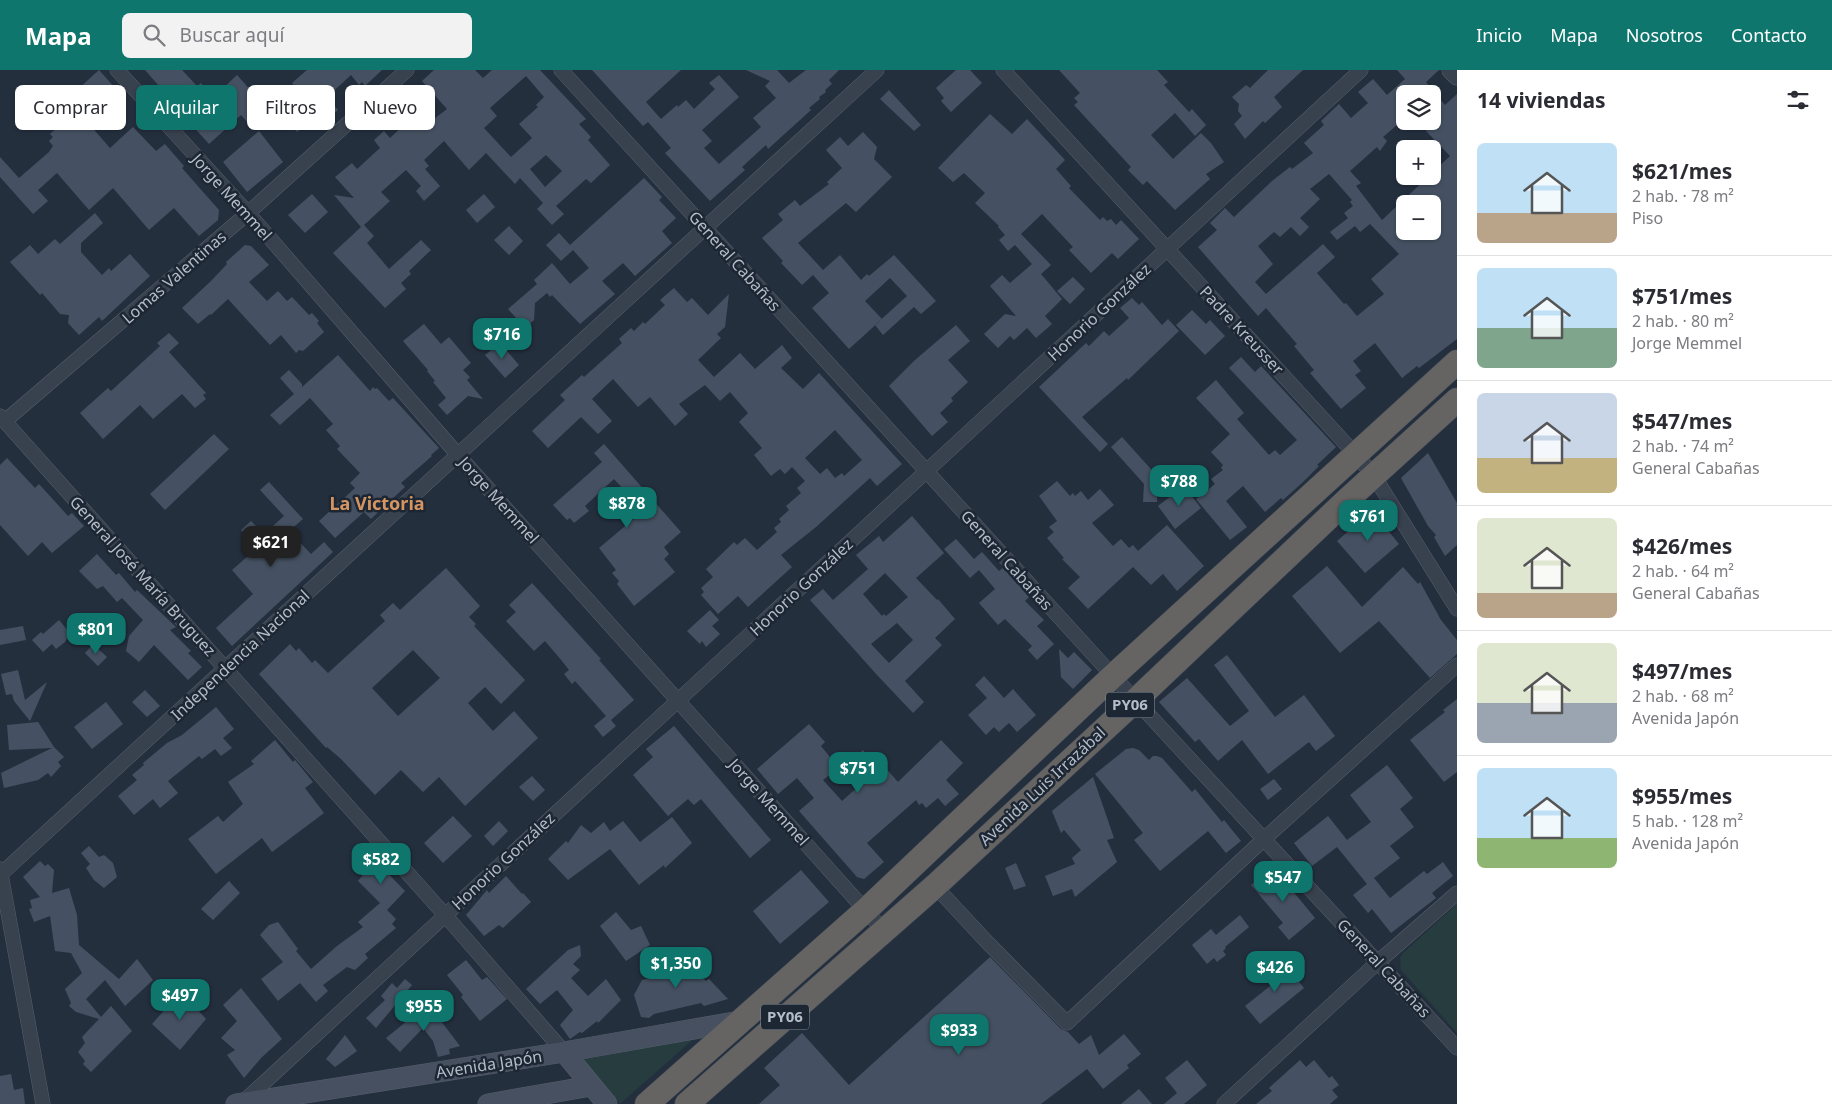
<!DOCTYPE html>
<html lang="es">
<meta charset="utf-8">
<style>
:root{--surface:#fff;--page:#f2f2f3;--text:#2b2b33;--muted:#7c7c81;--line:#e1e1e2;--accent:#0f766e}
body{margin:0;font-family:"Noto Sans",sans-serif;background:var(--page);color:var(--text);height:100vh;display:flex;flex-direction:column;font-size:19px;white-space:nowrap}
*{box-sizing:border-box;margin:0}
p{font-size:16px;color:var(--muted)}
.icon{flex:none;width:28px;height:28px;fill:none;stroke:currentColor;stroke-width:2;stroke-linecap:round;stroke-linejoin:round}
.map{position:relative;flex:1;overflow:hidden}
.side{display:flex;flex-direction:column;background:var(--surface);width:375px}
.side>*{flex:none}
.hud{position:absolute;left:15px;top:15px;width:475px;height:45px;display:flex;gap:10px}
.fabs{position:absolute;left:1396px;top:15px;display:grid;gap:10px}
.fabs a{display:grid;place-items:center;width:45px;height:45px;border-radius:8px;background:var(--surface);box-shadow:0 1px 4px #0004;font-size:25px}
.price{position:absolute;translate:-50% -42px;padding:0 11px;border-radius:10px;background:var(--accent);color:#fff;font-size:16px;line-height:32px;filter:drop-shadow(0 1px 2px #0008)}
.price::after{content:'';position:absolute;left:50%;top:30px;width:15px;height:11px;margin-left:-8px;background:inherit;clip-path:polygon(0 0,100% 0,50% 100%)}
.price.selected{background:#222;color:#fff}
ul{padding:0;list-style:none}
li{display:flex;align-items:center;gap:15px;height:125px;padding:0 20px}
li+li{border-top:1px solid var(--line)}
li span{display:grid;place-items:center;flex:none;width:140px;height:100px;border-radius:8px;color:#555}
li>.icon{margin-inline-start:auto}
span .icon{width:60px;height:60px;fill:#fffc;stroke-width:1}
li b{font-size:21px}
h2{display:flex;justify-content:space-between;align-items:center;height:60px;padding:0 20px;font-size:21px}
.chip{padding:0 18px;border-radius:8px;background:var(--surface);box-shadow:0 1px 4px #0004;font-size:18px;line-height:45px}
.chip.selected{background:var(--accent);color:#fff}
header{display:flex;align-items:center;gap:30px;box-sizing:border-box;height:70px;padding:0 25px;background:var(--accent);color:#fff}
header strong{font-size:24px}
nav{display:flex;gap:28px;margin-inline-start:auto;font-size:18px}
.search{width:350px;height:45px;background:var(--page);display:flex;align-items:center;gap:12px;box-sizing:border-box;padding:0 18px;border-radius:8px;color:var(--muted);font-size:19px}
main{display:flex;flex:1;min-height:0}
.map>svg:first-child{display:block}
</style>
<header>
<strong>Mapa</strong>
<div class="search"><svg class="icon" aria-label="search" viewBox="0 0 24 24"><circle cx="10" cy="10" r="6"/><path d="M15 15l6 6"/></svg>Buscar aquí</div>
<nav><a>Inicio</a><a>Mapa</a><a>Nosotros</a><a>Contacto</a></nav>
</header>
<main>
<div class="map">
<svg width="1457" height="1034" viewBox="0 0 1457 1034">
<rect width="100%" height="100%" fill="#242f3e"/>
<path fill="#263c3f" d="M1457 834V963L1401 900 1400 888 1403 883Z
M715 950 620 1034 572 978Z"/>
<path fill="#455162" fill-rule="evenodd" d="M99 0 115 18 100 32 105 38 88 53 110 78 133 57 156 81 165 74 184 96 182 98 219 140 218 150 199 166 174 138 149 160 113 118 89 140 57 103 38 120 48 131 33 144 0 107V87L19 108 49 82 53 76 49 71 53 67 50 64 63 52 47 34 59 22 66 30Z
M145 0H182L197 16 201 13 209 22 212 19 217 24 237 5 262 33 263 32 265 34 297 19 292 13 307 0H382L365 16 362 12 359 15 351 5 327 27 338 40 322 54 314 45 297 62 283 46 267 58 254 60 241 45 209 74 171 32 169 34 156 18 159 16Z
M434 0H475L483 8 492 0H540L586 49 579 54 591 67 588 70 610 95 591 113 586 109 556 136 564 144 552 155 537 139 543 133 520 108 515 114 486 83 469 100 444 71 424 90 429 96 425 99 440 116 424 131 416 121 421 116 406 100 381 122 390 131 364 155 374 166 367 173 389 199 421 170 431 180 409 201 411 204 401 213 406 219 385 238 333 183 361 157 334 125 354 128 335 107 352 93 357 99 380 78 374 70 384 61 390 68 411 48 421 59 447 39 422 11ZM526 6 544 27 536 35 538 37 519 54 532 68 511 87 484 58 497 46 490 38ZM546 85 562 101 545 117 530 99Z
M592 0H681L646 32 661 49 677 35 678 37 686 30 694 39 715 19 709 13 719 5 739 27 702 60 712 71 704 78 719 94 761 57 753 48 776 28 765 16 770 11 746 0H777L789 13 806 0H839L829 10 832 14 825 20 826 22 819 27 820 29 809 38 811 40 768 79 766 75 742 97 745 100 710 131 665 83 671 78 648 52 643 56Z
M956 0H970L982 13 951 42 941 31 944 28 936 18Z
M1059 0H1157L1168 12 1164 15 1189 42 1192 39 1206 55 1195 66 1175 43 1151 65 1173 89 1201 63 1211 73 1224 92 1206 104 1210 109 1175 140 1147 111 1143 115 1128 100 1131 97 1074 35 1078 32 1074 28 1080 23Z
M1268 0H1303L1274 27 1282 37 1265 53 1263 51 1245 69 1234 54 1242 46 1238 41 1239 34 1232 27 1246 15 1250 18Z
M1397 0H1439L1426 12 1445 35 1457 24V269L1419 298 1417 296 1402 308 1375 273 1353 291 1361 301 1355 305 1366 318 1341 339 1310 303 1314 300 1294 276 1297 274 1266 238 1258 246 1198 177 1217 160 1210 153 1225 138 1234 147 1272 111 1290 97 1292 99 1313 83 1304 73 1324 55 1321 51 1339 34 1351 48 1368 33 1358 22 1373 9 1387 25 1405 9ZM1405 24H1432V55L1426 61 1450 86 1432 103V106H1429L1382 150 1356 116 1361 113 1350 101 1377 77 1380 81 1387 71 1383 67 1405 48 1400 41 1405 37ZM1329 104 1352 130 1350 132 1353 136 1344 143 1348 148 1330 162 1337 170 1355 156 1360 162 1370 154 1399 184 1371 209 1384 224 1357 246 1346 233 1344 234 1317 203 1335 187 1323 174 1266 224 1255 212 1273 194 1258 176 1274 162 1280 167 1291 157 1300 166 1309 157 1300 148 1320 129 1310 119ZM1405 134H1432V161H1405Z
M889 20 921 55 914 61 880 29Z
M990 44 1012 64 1027 49 1065 90 1056 99 1071 116 1069 118 1100 150 1103 147 1107 151 1111 149 1116 155 1121 150 1139 169 1118 189 1112 183 1091 203 1069 180 1073 177 1042 144 1021 164 1051 195 1041 204 1062 229 1045 246 1052 254 1036 268 1027 258 1014 270 1010 266 998 278 984 264 1005 244 1016 246 990 216 1002 205 1010 213 1032 194 1015 175 1008 181 999 170 1005 165 998 157 999 156 975 133 985 123 964 103 953 112 938 98Z
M259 61 283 92 247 122 223 92Z
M863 62 877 77 874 89 892 107 856 142 846 133 798 173 823 200 840 185 861 210 867 204 869 206 894 185 936 231 921 244 914 237 883 265 875 255 907 226 890 208 865 231 882 249 849 279 812 238 829 223 813 205 802 215 781 193 783 191 762 168 783 150 778 144 795 130 800 136 829 114 827 112 842 98 826 80 840 67 848 76Z
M644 108 662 127 659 130 676 148 662 161 672 173 635 206 623 193 602 211 615 224 580 254 552 225 550 227 547 223 535 233 534 250 525 258 508 239 537 214 534 210 552 193 570 214 589 198 573 180 561 191 546 175 559 163 570 175Z
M312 124 328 142 305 163 288 145Z
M484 124 495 137 477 153 466 140Z
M95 143 103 153 81 173V182L102 205 109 198 111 201 130 184 150 206 102 251 99 247 79 265 68 253 69 245 60 244 42 223 40 225 10 192 30 175 38 184 55 169 60 174Z
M509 156 523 171 509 185 494 170Z
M245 175 251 176 269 195 249 212 267 231 278 221 287 231 292 227 309 245 312 243 319 251 317 253 324 262 303 281 299 280 296 283 281 265 270 275 228 229 211 245 210 244 198 254 182 238 211 211 227 194 226 192Z
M1073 207 1085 219 1070 234 1057 221Z
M674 218 687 232 692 228 708 245 729 224 725 257 717 264 721 268 698 290 714 307 740 283 755 299 782 275 792 288 781 298 803 319 819 303 902 394 877 416 870 408 816 457 781 485 792 497 748 537 738 526 718 544 701 525 704 522 701 518 713 507 706 499 734 472 737 475 745 468 757 480 777 462 774 458 781 452 779 449 789 440 786 436 801 423 797 418 805 411 792 397 785 404 780 399 771 406 754 385 762 378 739 352 748 343 730 322 720 331 705 315 679 334 688 344 675 356 650 327 638 337 613 309 592 329 612 351 598 364 581 347 548 378 532 361 565 330 560 325 582 305 584 307 622 273 619 269 631 258 634 261 643 252 645 254 665 235 660 230ZM835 360 862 390 844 406 842 403 835 408 827 398 820 404 805 388Z
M1132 228 1139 235 1142 232 1162 255 1168 249 1179 261 1128 310 1127 308 1082 347 1108 374 1100 382 1039 317 1086 273 1089 276 1104 261 1109 266 1129 248 1120 238Z
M1192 240 1206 254 1210 250 1225 266 1205 285 1176 255Z
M424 254 441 274 449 267 471 293 463 300 470 307 467 310 483 329 468 326 447 345 438 335 446 328 433 312 435 311 427 301 428 300 403 271Z
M956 255 970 271 948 290 968 312 951 328 953 331 940 343 948 352 932 366 889 316 915 290Z
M169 263 179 273 169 282 206 323 203 325 206 329 195 338 182 324 153 349 140 335 103 369 80 343 108 318 111 321 160 276 157 273Z
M500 273 519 295 505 308 485 285Z
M338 285 370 321 373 317 375 319 377 318 389 331 393 328 439 378 431 385 432 386 401 413 405 417 371 449 364 442 335 468 319 451 355 418 350 413 360 403 337 379 340 376 326 360 333 354 310 328 280 355 270 345 294 324 280 308 289 300 302 314V317Z
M1241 287 1255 302 1261 296 1336 377 1317 395 1319 396 1303 412 1283 430 1281 428 1265 442 1243 416 1226 431 1247 457 1230 470 1196 429 1215 414 1211 409 1223 400 1221 398 1223 395 1211 382 1230 364 1196 328 1216 310 1244 343 1237 349 1269 385 1275 380 1280 385 1297 370 1229 298Z
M214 364 229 379 165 440 150 424Z
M1122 367 1158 407 1157 432H1143L1144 414 1111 377Z
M604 374 681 462 664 477 669 484 664 489 675 502 634 536 617 514 619 511 612 503 616 500 599 478 643 441 614 409 585 436 589 441 574 453 570 448 567 450 553 435 602 392 594 383Z
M1428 383 1457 433V475L1445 486 1434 467 1436 465 1428 456 1401 408Z
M7 388 35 418 39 414 68 446 72 443 84 456 52 483 42 472 28 486 0 455V395Z
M1057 411 1070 426 1073 423 1075 426 1081 421 1088 430 1100 419 1114 435 1092 453 1113 476 1121 469 1129 478 1133 475 1138 481 1167 455 1204 496 1177 521 1163 504 1151 515 1133 497 1088 539 1068 518 1080 507 1062 489 1064 488 1047 468 1054 462 1049 457 1057 451 1039 426Z
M269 412 303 449 289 461 311 484 324 472 333 482 232 576 216 558 253 524 232 500 257 478 241 460 251 451 264 464 284 446 260 420Z
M1184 416 1201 438 1175 459 1158 436Z
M1372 441 1399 474 1365 503 1337 471Z
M912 446 944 483 916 508 937 530 938 529 955 549 935 568 942 575 905 611 924 632 913 643 877 605 810 530 823 519 833 530 868 499 856 485 879 466 883 472ZM885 503 908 527 886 546 884 544 882 546 863 524ZM897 553 913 570 889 593 871 574Z
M956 469 974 489 982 482 999 501 1003 498 1029 527 1025 531 1044 550 1037 556 1054 574 1037 590 1028 580 1032 576 1005 549 998 555 979 533 995 519 979 500 970 508 944 479Z
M97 484 116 505 119 503 135 522 137 520 176 557 170 560 191 581 188 583 202 597 188 610 154 575 139 592 126 581 129 566 143 550 122 528 117 532 103 516 97 519 79 501Z
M1327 496 1362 537 1403 497 1418 514 1420 512 1441 550 1457 570V584L1430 608 1379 551 1340 583 1292 526Z
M446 498 480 536 469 547 476 554 474 556 525 610 501 634 485 617 468 633 493 661 514 641 538 668 465 736 439 707 423 722 401 700 375 725 341 689 327 677 326 678 259 604 290 574 296 581 299 578 312 593 315 590 328 603 385 551 380 545 393 533 400 540ZM413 580 440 608 398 646 372 618Z
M532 513 601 589 599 590 634 630 611 650 616 656 603 667 594 656 606 646 575 611 572 614 564 604 569 600 562 591 545 571 534 581 506 551 516 542 509 535Z
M710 540 719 550 712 556 720 564 706 577 702 571 700 574 687 561Z
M59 550 70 563 65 572 56 579 52 574 43 582 32 570 41 562 43 564Z
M23 556 26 570 0 575V560Z
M93 574 107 587 98 596 85 583Z
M1059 579 1068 588 1074 582 1092 600 1073 619 1061 607Z
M1227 585 1275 647 1304 625 1335 666 1316 681 1309 672 1268 704 1242 670 1218 691 1199 669 1195 672 1159 632 1187 608 1230 656 1249 641 1214 595Z
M18 600 25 630 47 612 30 651 14 631 12 624 6 625 1 604Z
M984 606 1004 628 1013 619 1036 645 1017 662 1009 653 999 662 994 657 986 665 968 645 987 628 975 615Z
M145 620 160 636 147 647 132 632Z
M1457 629V702L1444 712 1410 670 1445 642 1443 640Z
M106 632 123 654 92 679 74 657Z
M216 637 234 659 223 668 232 678 221 686 215 679 202 689 199 686 168 711 178 723 160 738 153 729 134 745 118 726 137 710 132 705 144 695 143 693 167 673 182 665Z
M38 652 54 677 64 687 58 692 61 696 51 707 48 703 38 710 4 718 1 703 52 678 9 680 7 655Z
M809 654 825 672 821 676 839 698 823 710 842 731 869 707 853 688 863 680 878 698 883 695 898 712 941 670 963 693 946 710 959 724 945 736 938 728 926 738 922 733 919 735 916 730 867 773 884 792 864 809 857 807 799 741 814 728 797 708 778 724 757 699Z
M674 656 771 770 750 788 701 729 694 735 688 729 668 746 633 705 653 687 646 679Z
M275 670 293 692 295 690 313 712 305 718 324 743 272 782 262 768 216 804 188 769 218 746 223 752 243 734 228 712 254 694 251 691Z
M1133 678 1139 680 1149 690 1153 686H1157L1162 688 1192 722 1195 719 1222 752 1224 750 1241 771 1226 783 1208 761 1160 801 1134 770 1143 763 1095 704 1126 679Z
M1387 695 1413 728 1400 739 1414 757 1390 776 1400 788 1374 808 1390 828 1424 801 1427 804 1443 792 1453 806 1432 823 1436 828 1391 863 1372 839 1368 843 1353 825 1372 810 1367 814 1337 777 1312 796 1294 773 1328 746 1347 770 1371 752 1350 725Z
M532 706 545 720 533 731 519 717Z
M1093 707 1114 768 1107 770 1117 792 1075 827 1072 819 1053 826 1045 806 1075 794 1072 788 1081 780 1064 760 1061 763 1052 741Z
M1274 709 1282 719 1268 730 1260 719Z
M453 746 472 766 443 793 424 773Z
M672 747 692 773 665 798 664 795 639 815 610 779 568 810 548 789 566 771 568 773 581 755 591 763 604 752 610 761 623 751 640 772Z
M499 751 508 761 493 776 484 766Z
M89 776 99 787 104 785 113 793 117 807 104 818 94 810 86 798 90 794 81 783Z
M375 790 405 821 387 840 358 811Z
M40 791 45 796 48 794 54 800 52 823 69 818 77 845 79 875 119 909 137 889 153 910 125 936 105 910 86 929 101 947 111 936 132 961 91 1002 83 994 85 991 78 982 85 973 82 967 99 949 76 942 69 936 71 933 65 919 82 903 71 883 55 881 50 846 34 852 29 839 32 838 30 830 40 827 23 807Z
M1016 793 1026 816 1014 820 1005 798Z
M1273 797 1315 848 1289 870 1278 857 1283 853 1251 815Z
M801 800 829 832 780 874 753 841Z
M506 806 522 824 523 823 531 832 503 858 499 855 484 866 466 845 487 820 489 823Z
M229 811 240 823 213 850 201 839Z
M380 833 396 849 392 854 396 858 365 884 368 888 355 900 347 897 323 915 328 921 316 932 300 913 278 931 261 909 283 892 260 865 269 855 278 852 298 879 296 881 311 899 337 876 363 857 358 852Z
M616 842 631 860 641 856 650 875 626 891 600 856Z
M1240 845 1249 857 1225 877 1226 878 1223 881 1226 885 1217 892 1214 888 1207 894 1192 875 1211 859 1216 865Z
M580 875 581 886 573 894 580 900 571 908 588 926 606 909 621 930 598 953 597 951 582 963 580 962 570 969 560 955 573 940 557 920 540 934 526 919 568 880Z
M677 881 706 911 709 909 728 929 704 936 701 933 654 944 649 948 641 947 634 925 642 910 669 904 666 885Z
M990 887 1061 959 1068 962 1079 974 1091 965 1099 985 1124 964 1141 984 1127 995 1129 998 1103 1019 1087 999 1041 1034H759L780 1015 764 998 802 963 849 1015Z
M466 890 482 910 487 907 507 929 480 951 461 927 463 925 447 905Z
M1281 890 1304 918 1260 954 1245 936 1275 912 1266 902Z
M405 909 412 915 376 958 366 948 385 930 381 926 392 913 397 918Z
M241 918 282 969 262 987 244 1008 227 985 235 980 221 968 237 951 223 935Z
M181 921 206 949 180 980 152 954Z
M428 934 460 976 449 979 450 984 438 987 433 971 423 958 400 982 386 968Z
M345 965 357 981 335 997 326 989Z
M1187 990 1207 1015 1184 1034H1164L1177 1023 1165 1008Z
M1300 990 1306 997 1314 990 1329 1008 1332 1006 1339 1015 1332 1020 1338 1027 1330 1034H1256L1272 1021 1269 1018Z
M11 1004 14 1020 23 1018 25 1034H0V1006Z
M1139 1019 1152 1034H1121Z"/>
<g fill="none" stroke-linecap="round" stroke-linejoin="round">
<g stroke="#565f6c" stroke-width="15">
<path id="minor" d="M117 0 248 143 458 385 883 860
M561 0 1113 606 1457 978
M1003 0 1356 385 1374 406 1457 539
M0 346 445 845 564 982
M5 351 248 143 407 0
M0 799 43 1034
M1 804 877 0
M935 816 986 871 1067 953 1264 769 1457 595
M242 1033 1361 0
M1224 1034 1378 892 1457 823"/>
</g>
<g stroke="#565f6c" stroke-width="19">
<path id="tertiary" d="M1451 0 1457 6"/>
</g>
<g stroke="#565f6c" stroke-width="21">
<path id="secondary" d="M564 982 607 1034
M236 1034 564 982 740 951
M488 1034 591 1016"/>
</g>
<g stroke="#434c59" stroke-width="25">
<path id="trunk" d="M647 1034 866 840 1113 606 1457 292
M687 1034 935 816 1136 630 1347 430 1457 330"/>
</g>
<use href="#minor" stroke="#38414e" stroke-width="14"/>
<use href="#tertiary" stroke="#38414e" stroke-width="18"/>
<use href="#secondary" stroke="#465061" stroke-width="20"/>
<use href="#trunk" stroke="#656462" stroke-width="24"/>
</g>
<g text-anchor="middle" stroke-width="5" stroke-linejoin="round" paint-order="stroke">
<g fill="#1d2633" stroke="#878f9c" stroke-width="1">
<rect x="1106" y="622.5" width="48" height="25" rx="4"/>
<rect x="761" y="934.5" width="48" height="25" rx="4"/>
</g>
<g font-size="15" font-weight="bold" fill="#b4bcc9">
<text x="1130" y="640">PY06</text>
<text x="785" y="952">PY06</text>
</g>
<g font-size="16" fill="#b4bcc9" stroke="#1d2633">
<text transform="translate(232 127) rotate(48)" y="6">Jorge Memmel</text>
<text transform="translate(735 191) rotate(48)" y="6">General Cabañas</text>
<text transform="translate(174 207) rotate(-41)" y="6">Lomas Valentinas</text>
<text transform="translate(1099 242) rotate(-43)" y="6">Honorio González</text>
<text transform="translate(1242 260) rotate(47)" y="6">Padre Kreusser</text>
<text transform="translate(499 430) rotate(48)" y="6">Jorge Memmel</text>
<text transform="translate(1007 490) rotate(48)" y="6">General Cabañas</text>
<text transform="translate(143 506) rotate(48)" y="6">General José María Bruguez</text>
<text transform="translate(801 517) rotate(-43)" y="6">Honorio González</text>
<text transform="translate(240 585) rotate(-43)" y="6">Independencia Nacional</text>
<text transform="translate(1042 716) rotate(-43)" y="6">Avenida Luis Irrazábal</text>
<text transform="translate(769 732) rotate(48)" y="6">Jorge Memmel</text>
<text transform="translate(503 791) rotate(-43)" y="6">Honorio González</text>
<text transform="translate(1384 898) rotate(47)" y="6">General Cabañas</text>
<text transform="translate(489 994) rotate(-9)" y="6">Avenida Japón</text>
</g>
<g font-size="18" font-weight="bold" fill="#d59563" stroke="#1d2633">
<text x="377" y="440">La Victoria</text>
</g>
</g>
</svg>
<div class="fabs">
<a><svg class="icon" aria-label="layers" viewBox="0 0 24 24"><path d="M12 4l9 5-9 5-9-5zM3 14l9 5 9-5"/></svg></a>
<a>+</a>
<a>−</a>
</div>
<b class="price" style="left:502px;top:290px">$716</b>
<b class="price" style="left:1179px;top:437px">$788</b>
<b class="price" style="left:627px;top:459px">$878</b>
<b class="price" style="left:1368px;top:472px">$761</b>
<b class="price selected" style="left:271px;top:498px">$621</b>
<b class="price" style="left:96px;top:585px">$801</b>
<b class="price" style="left:858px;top:724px">$751</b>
<b class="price" style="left:381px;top:815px">$582</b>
<b class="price" style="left:1283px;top:833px">$547</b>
<b class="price" style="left:676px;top:919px">$1,350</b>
<b class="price" style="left:1275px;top:923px">$426</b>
<b class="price" style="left:180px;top:951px">$497</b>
<b class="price" style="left:424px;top:962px">$955</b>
<b class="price" style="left:959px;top:986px">$933</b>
<div class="hud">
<a class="chip">Comprar</a>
<a class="chip selected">Alquilar</a>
<a class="chip">Filtros</a>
<a class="chip">Nuevo</a>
</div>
</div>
<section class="side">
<h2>14 viviendas<svg class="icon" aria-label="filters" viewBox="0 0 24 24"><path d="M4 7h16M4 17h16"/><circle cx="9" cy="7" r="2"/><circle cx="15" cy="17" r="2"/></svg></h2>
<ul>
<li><span style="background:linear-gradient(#bfe0f5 70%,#b9a48a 0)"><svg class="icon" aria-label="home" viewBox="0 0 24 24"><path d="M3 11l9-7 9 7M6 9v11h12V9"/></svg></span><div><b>$621/mes</b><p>2 hab. · 78 m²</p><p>Piso</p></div></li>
<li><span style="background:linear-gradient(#bfe0f5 60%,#7fa58c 0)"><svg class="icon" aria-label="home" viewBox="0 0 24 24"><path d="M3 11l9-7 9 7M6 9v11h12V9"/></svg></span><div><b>$751/mes</b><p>2 hab. · 80 m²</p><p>Jorge Memmel</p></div></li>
<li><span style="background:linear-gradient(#c9d6e8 65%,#c2b280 0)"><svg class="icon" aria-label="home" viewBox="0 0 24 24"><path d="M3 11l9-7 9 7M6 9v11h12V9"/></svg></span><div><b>$547/mes</b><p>2 hab. · 74 m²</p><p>General Cabañas</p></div></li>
<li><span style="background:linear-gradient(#dfe7d0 75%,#b9a48a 0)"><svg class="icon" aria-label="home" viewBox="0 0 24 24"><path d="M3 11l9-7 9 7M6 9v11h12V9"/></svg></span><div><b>$426/mes</b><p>2 hab. · 64 m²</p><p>General Cabañas</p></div></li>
<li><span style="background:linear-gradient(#dfe7d0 60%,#9aa5b1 0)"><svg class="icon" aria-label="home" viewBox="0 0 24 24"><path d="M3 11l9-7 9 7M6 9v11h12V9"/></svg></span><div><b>$497/mes</b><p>2 hab. · 68 m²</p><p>Avenida Japón</p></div></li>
<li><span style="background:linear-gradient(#bfe0f5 70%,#8fb573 0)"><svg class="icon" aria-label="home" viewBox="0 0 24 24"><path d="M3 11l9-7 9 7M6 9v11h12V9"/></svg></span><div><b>$955/mes</b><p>5 hab. · 128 m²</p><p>Avenida Japón</p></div></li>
</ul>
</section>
</main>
